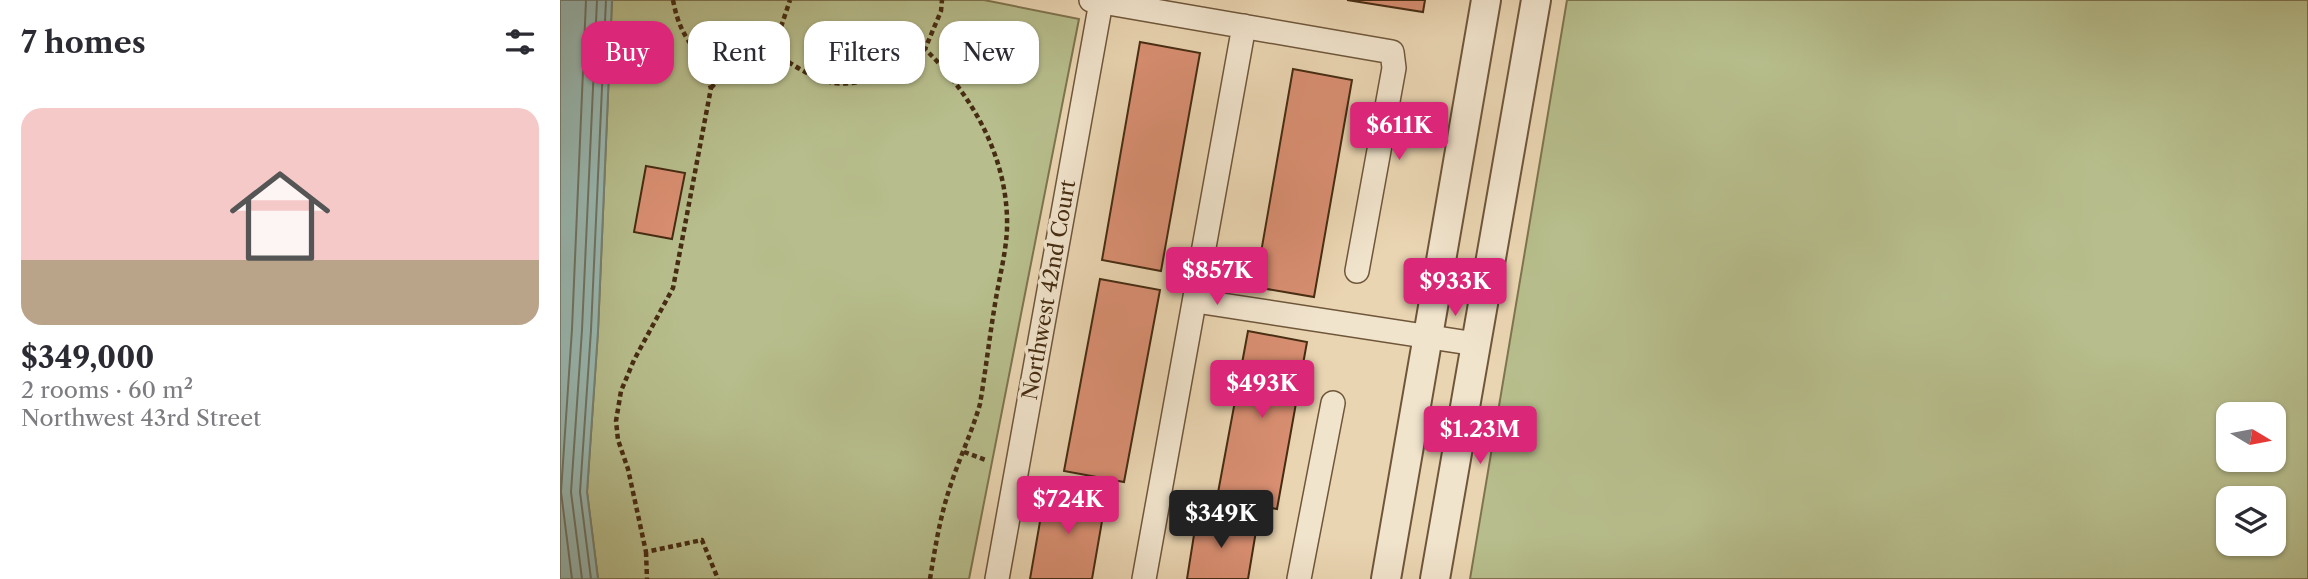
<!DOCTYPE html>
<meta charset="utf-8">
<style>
:root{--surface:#fff;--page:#f7f7f7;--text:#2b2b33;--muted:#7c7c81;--line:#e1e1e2;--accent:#db2777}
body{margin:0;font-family:"Libre Caslon Text",serif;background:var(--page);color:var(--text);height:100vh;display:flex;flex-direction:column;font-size:26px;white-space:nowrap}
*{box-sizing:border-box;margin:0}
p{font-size:23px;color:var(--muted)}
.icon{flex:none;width:38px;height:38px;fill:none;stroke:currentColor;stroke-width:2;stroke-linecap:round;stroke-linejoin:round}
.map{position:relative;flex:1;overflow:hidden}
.panel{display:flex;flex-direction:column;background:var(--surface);width:560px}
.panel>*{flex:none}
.hud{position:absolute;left:21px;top:21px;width:665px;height:63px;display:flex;gap:14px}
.needle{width:46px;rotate:100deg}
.buttons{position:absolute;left:1656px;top:402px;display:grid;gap:14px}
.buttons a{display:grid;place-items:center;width:70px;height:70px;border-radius:14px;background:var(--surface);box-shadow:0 2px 5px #0004;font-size:35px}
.price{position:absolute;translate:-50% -60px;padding:0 16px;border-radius:7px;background:var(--accent);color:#fff;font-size:23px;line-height:46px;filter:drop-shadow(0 2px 4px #0008)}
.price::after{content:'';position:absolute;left:50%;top:42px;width:21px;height:16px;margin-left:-10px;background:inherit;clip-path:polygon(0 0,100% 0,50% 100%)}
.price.on{background:#222;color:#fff}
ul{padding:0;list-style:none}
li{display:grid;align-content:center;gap:14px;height:371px;padding:0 21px}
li+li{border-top:2px solid var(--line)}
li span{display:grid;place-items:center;height:217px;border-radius:21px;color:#555}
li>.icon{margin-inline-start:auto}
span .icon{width:126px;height:126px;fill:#fffc;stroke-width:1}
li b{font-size:30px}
h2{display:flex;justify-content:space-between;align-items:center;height:84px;padding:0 21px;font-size:30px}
.tag{padding:0 24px;border-radius:21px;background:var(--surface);box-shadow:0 2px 5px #0004;font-size:24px;line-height:63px}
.tag.on{background:var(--accent);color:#fff}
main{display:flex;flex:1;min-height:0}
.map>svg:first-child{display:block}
</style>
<main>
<section class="panel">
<h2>7 homes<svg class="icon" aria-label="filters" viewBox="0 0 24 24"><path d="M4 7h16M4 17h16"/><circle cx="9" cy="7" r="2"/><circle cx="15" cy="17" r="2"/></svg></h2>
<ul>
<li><span style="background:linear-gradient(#f6c9c9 70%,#b9a48a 0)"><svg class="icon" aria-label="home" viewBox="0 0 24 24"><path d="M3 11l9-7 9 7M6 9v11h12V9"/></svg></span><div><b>$349,000</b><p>2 rooms · 60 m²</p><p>Northwest 43rd Street</p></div></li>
</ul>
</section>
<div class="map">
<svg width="1748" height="579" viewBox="0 0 1748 579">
<rect width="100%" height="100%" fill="#ead5b2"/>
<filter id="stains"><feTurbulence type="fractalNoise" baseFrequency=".00286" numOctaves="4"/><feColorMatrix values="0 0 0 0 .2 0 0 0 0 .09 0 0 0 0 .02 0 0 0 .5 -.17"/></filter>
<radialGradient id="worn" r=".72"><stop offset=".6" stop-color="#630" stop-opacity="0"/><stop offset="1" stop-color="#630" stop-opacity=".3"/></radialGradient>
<path fill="#b7bd8c" stroke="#7e744f" stroke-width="2" fill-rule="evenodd" d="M52 0H424L519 19 409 579H38L27 492 38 331Z
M1007 0H1748V579H910ZM1668 415H1713V460H1668ZM1668 499H1713V544H1668Z"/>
<path fill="#98b8b1" stroke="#778071" stroke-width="2" d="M0 0H52L38 331 27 492 38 579H0Z"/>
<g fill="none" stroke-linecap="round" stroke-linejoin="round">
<path stroke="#6f7262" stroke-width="2" d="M12 579 1 492 12 329 26 0
M22 579 11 492 22 330 37 0
M31 579 20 492 31 330 46 0"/>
</g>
<path fill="#d98f72" stroke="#462c12" stroke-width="2" d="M787 0H865L863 12Z
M580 42 640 53 601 271 542 260Z
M733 69 792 80 754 297 695 287Z
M86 166 125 173 112 239 74 232Z
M540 279 600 290 564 482 504 471Z
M688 331 747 342 717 509 657 498Z
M486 487 546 498 532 579H470Z
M637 516 697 525 688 579H627Z"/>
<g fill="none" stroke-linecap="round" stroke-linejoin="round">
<g stroke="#6f563a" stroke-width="26">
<path id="minor" d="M531 0 832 52 834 68 797 271
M636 301 916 344
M437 579 541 2
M584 579 684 26
M739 579 773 403"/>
</g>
<g stroke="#6f563a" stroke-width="32">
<path id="tertiary" d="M826 579 926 0
M875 579 976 0"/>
</g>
<path stroke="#462c12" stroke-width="4.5" stroke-dasharray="5 3.5" stroke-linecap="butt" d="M113 0C118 26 124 35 139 56 145 65 147 78 151 88L113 288 74 360 61 391 56 421 58 440 68 469 86 552 142 540 158 579
M213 51 230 0
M141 58 172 65
M151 88 172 65 213 51C230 63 249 77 270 82 300 90 341 66 365 49
M404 452 426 460
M86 552 87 579
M370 579C375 548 380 517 390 487 399 459 412 432 420 404 426 368 430 333 436 298 440 275 446 252 447 229 449 159 413 96 365 49L381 11 382 0"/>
<use href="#minor" stroke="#f1e4cd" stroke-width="23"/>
<use href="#tertiary" stroke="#f1e4cd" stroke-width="28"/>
</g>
<g text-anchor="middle" stroke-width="7" stroke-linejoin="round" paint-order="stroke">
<g font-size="21" fill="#462c12" stroke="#f1e4cd">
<text transform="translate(489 290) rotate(-80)" y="7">Northwest 42nd Court</text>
</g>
</g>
<rect width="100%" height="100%" filter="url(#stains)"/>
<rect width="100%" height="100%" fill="url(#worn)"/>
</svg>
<div class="buttons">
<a><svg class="needle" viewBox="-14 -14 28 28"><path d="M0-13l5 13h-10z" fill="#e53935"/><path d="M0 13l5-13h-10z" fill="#7c7c81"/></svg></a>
<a><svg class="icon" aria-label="layers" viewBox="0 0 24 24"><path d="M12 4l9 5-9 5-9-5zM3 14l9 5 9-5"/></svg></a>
</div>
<b class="price" style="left:839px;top:162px">$611K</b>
<b class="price" style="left:657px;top:307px">$857K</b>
<b class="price" style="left:895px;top:318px">$933K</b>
<b class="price" style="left:702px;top:420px">$493K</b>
<b class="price" style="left:920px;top:466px">$1.23M</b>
<b class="price" style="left:508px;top:536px">$724K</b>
<b class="price on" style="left:661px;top:550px">$349K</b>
<div class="hud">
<a class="tag on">Buy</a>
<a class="tag">Rent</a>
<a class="tag">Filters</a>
<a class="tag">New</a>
</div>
</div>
</main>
